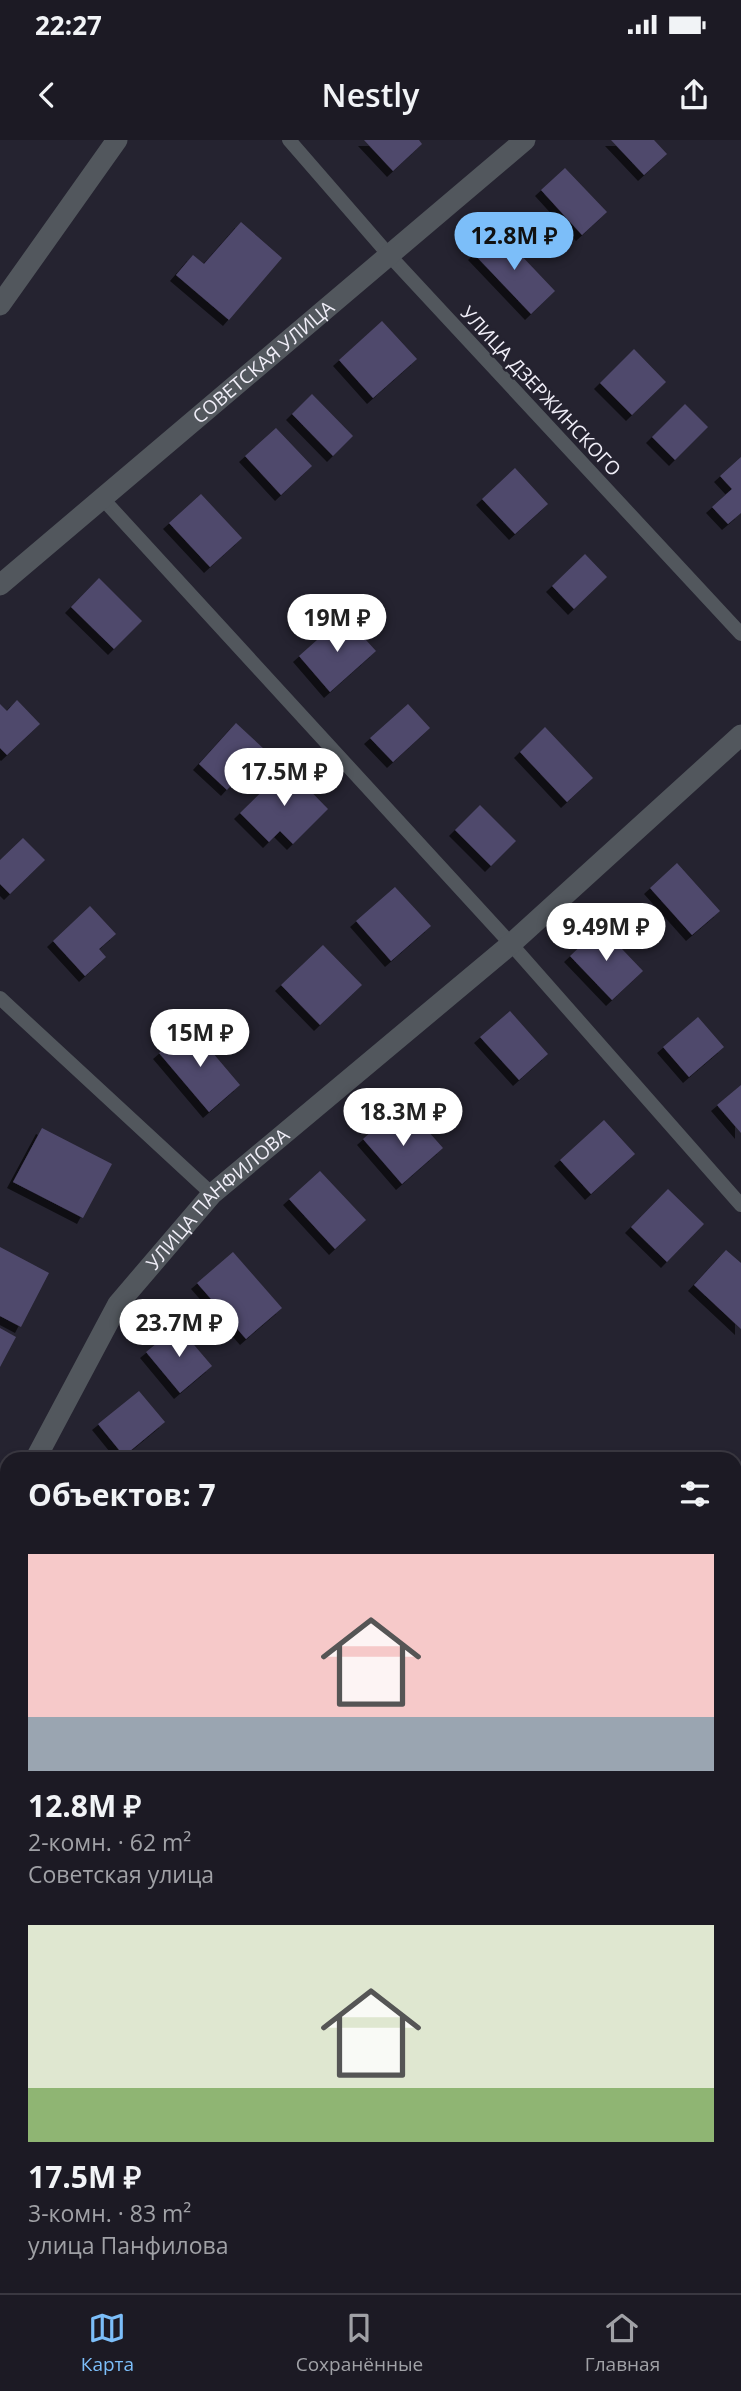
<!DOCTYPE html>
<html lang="ru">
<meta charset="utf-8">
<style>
:root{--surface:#1c1a24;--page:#25232c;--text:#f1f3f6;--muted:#a0a1a6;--line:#3a3841;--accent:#7cbef9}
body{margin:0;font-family:"Open Sans",sans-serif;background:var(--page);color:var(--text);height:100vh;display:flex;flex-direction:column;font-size:26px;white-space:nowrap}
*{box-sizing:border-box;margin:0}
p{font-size:23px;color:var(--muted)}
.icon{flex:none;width:38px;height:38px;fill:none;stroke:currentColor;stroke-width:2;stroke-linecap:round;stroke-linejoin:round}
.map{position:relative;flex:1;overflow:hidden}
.side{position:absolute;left:0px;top:1312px;width:742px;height:842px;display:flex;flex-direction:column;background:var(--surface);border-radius:21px 21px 0 0;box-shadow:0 4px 10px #0003,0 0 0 2px var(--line)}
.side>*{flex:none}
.price{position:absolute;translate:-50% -60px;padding:0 16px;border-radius:24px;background:#fff;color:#222;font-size:23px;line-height:46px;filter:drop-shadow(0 2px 4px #0008)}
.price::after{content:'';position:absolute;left:50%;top:42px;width:21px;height:16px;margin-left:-10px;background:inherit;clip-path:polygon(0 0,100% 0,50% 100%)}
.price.selected{background:var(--accent);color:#111}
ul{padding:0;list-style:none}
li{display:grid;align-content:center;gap:14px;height:371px;padding:0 28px}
li span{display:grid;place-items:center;height:217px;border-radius:0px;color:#555}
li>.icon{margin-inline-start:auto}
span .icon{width:126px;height:126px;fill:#fffc;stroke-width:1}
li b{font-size:30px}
h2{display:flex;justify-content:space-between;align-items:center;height:84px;padding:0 28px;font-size:30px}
.status{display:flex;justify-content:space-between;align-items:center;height:49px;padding:0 35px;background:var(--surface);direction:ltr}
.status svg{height:19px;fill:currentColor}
header{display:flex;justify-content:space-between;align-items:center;height:91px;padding:0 28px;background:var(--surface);font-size:32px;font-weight:600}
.menu{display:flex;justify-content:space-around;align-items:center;height:98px;border-top:2px solid var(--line);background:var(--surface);font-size:19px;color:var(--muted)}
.menu a{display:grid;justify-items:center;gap:4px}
.menu .selected{color:var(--accent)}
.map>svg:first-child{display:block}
</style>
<div class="status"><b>22:27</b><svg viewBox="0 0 49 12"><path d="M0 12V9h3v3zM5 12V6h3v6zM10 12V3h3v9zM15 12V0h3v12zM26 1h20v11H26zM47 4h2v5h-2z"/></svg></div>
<header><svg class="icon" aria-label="back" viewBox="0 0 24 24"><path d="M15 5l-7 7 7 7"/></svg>Nestly<svg class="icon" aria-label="share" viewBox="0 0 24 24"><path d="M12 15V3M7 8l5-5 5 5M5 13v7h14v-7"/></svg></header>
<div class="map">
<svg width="741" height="2153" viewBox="0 0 741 2153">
<defs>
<filter id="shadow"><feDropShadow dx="-6" dy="6" stdDeviation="0" flood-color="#0009"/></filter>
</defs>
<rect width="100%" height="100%" fill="#252330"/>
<path fill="#50496c" filter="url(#shadow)" d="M364 0H419L422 4 393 31Z
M611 0H654L667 14 644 35Z
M565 28 607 72 582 95 541 50Z
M241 82 282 118 229 180 176 135 193 115 204 124Z
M498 91 555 151 531 174 474 114Z
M382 181 417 219 373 258 339 220Z
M634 209 666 242 632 275 600 243Z
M312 254 353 296 333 316 292 274Z
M685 264 708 287 675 320 652 297Z
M276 288 312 326 281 355 245 316Z
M741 317V373L728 384 712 367 732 349 720 336Z
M515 328 548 364 515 394 482 359Z
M201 354 242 398 210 427 169 383Z
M585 414 607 437 574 469 552 446Z
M99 438 142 481 114 509 71 467Z
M344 476 376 511 330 552 299 516Z
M17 560 40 584 7 615 0 608V564L7 571Z
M408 564 430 588 393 622 370 598Z
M236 583 264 609 227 650 199 624Z
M545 587 593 638 567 662 520 612Z
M287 627 328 669 293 704 280 691 269 702 240 673Z
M480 665 516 701 491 726 455 690Z
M23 698 45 720 10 754 0 744V720Z
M677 723 720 771 692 795 650 748Z
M395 747 431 786 391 821 356 781Z
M90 766 116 794 99 809 106 817 85 836 53 801Z
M601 787 643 831 612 860 570 816Z
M323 805 362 845 320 885 281 845Z
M510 871 548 914 519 940 480 897Z
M698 877 724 907 689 937 663 907Z
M190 886 240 945 209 972 159 913Z
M741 945V993L717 965Z
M390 975 406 994 420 982 443 1008 402 1044 363 999Z
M604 980 635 1014 591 1054 560 1020Z
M42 988 112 1024 83 1078 13 1042Z
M320 1031 366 1080 335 1109 289 1059Z
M668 1049 704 1084 667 1122 631 1087Z
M0 1107 49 1133 21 1187 0 1176Z
M726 1110 741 1123V1189L694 1145Z
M233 1112 282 1168 246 1199 197 1143Z
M178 1186 212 1226 180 1253 146 1212Z
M0 1188 16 1197 0 1227Z
M139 1251 165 1282 124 1316 98 1284Z"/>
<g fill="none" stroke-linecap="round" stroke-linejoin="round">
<path stroke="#666470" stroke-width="4.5" stroke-dasharray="3.5 5" stroke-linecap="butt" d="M0 1427 7 1438
M735 1981 741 1973
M373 2147 384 2153
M565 2153 572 2147"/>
<path stroke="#52575d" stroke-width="14" d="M289 0 389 115 741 494
M102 358 511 804 741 1065
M0 858 212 1054
M735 2033 741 2013
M700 2153 702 2147"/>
<g stroke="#52575d" stroke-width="21">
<path d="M0 165 117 0"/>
<path id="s1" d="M0 445 525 0"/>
<path id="s2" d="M35 1320 118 1164 212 1054 511 804 741 595"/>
<path d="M0 1385 7 1372"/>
</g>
</g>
<g text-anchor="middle" stroke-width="5" stroke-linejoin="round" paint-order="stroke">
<g font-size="19" fill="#f0eef8" stroke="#252330">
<text dy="7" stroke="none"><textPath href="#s1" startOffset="345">СОВЕТСКАЯ УЛИЦА</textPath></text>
<text transform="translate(541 251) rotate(47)" y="7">УЛИЦА ДЗЕРЖИНСКОГО</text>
<text dy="7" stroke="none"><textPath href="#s2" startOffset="322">УЛИЦА ПАНФИЛОВА</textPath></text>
</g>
</g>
</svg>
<b class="price selected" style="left:514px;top:132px">12.8M ₽</b>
<b class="price" style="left:337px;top:514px">19M ₽</b>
<b class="price" style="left:284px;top:668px">17.5M ₽</b>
<b class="price" style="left:606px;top:823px">9.49M ₽</b>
<b class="price" style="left:200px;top:929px">15M ₽</b>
<b class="price" style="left:403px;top:1008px">18.3M ₽</b>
<b class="price" style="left:179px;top:1219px">23.7M ₽</b>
<section class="side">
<h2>Объектов: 7<svg class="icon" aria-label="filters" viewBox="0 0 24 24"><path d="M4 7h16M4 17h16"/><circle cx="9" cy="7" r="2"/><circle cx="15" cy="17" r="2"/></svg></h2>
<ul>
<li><span style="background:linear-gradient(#f6c9c9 75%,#9aa5b1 0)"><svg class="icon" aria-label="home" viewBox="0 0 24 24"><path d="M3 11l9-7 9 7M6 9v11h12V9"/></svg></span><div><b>12.8M ₽</b><p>2-комн. · 62 m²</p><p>Советская улица</p></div></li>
<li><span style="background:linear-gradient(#dfe7d0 75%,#8fb573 0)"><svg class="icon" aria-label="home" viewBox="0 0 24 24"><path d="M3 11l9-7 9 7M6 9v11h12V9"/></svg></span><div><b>17.5M ₽</b><p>3-комн. · 83 m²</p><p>улица Панфилова</p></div></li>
</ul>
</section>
</div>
<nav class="menu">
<a class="selected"><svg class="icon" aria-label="map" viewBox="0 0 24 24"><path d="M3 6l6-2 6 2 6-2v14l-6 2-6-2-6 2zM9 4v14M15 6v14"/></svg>Карта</a>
<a><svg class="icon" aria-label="saved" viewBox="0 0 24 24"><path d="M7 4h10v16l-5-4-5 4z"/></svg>Сохранённые</a>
<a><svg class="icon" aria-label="home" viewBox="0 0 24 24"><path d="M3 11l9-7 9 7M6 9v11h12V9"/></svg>Главная</a>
</nav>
